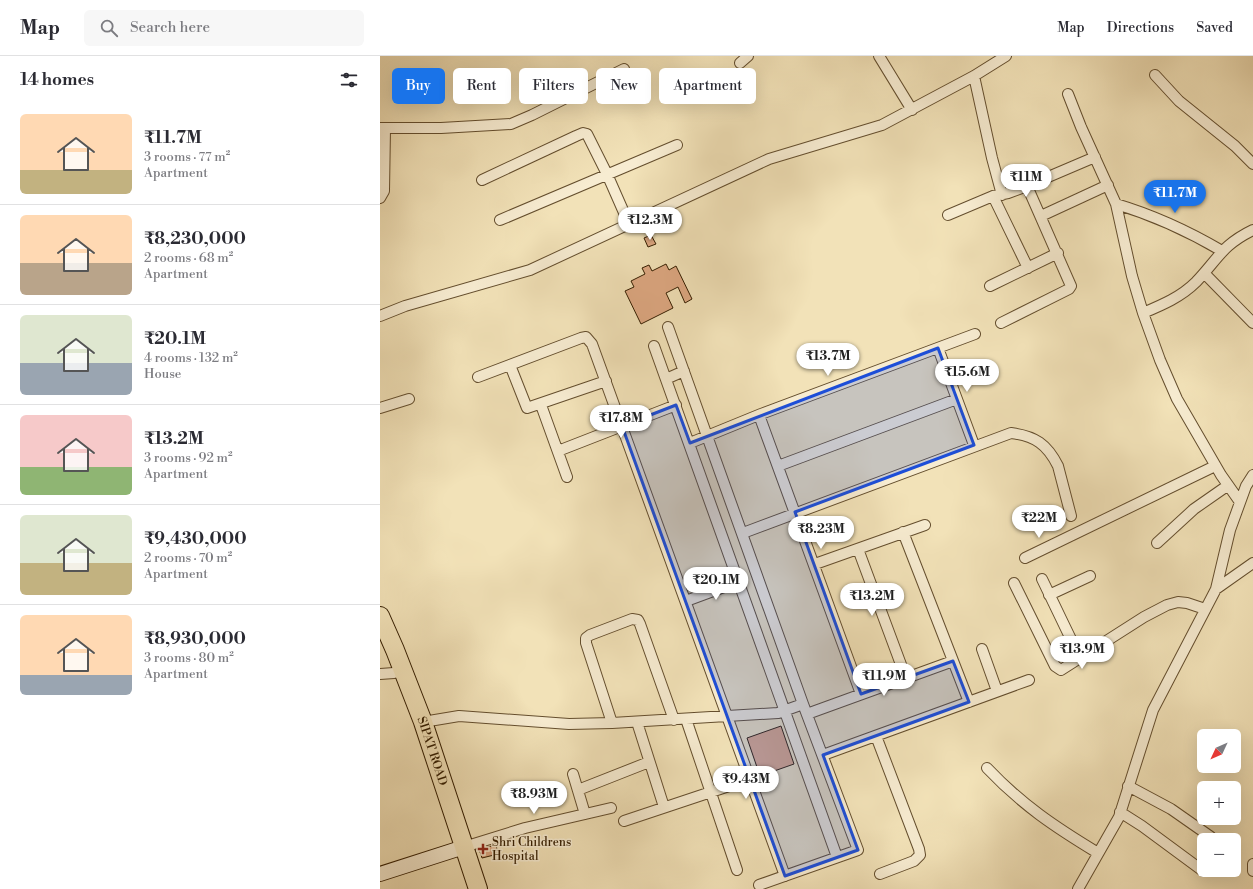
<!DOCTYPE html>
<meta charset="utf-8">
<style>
:root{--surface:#fff;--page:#f7f7f7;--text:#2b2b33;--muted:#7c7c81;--line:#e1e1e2;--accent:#1a73e8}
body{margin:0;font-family:"Libre Bodoni",serif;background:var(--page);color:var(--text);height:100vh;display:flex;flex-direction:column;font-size:15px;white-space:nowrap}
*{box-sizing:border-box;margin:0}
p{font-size:13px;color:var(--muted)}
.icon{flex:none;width:22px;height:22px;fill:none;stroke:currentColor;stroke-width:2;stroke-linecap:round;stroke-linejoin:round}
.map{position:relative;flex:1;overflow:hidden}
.drawer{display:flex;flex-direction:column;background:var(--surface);width:380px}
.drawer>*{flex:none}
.guide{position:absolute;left:12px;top:12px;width:380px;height:36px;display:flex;gap:8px}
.needle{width:26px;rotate:226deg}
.tools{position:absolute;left:817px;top:673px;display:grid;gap:8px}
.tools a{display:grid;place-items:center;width:44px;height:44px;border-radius:6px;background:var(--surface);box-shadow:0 4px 16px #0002;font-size:20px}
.price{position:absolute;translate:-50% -34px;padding:0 9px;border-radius:14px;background:#fff;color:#222;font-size:13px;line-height:26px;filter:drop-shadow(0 1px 2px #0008)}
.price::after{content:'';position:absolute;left:50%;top:24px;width:12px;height:9px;margin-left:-6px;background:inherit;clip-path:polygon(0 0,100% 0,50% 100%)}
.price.active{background:var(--accent);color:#fff}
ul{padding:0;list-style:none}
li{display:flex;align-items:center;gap:12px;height:100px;padding:0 20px}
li+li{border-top:1px solid var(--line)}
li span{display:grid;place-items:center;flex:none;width:112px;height:80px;border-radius:6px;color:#555}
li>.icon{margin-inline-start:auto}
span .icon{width:48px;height:48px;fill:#fffc;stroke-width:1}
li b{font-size:17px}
h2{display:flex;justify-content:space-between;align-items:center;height:48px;padding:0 20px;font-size:17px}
.pill{padding:0 14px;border-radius:6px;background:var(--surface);box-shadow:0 4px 16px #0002;font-size:14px;line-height:36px}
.pill.active{background:var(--accent);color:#fff}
header{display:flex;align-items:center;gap:24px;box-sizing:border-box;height:56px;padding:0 20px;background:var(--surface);border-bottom:1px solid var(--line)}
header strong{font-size:19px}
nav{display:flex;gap:22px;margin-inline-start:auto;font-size:14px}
.search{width:280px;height:36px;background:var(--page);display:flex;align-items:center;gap:10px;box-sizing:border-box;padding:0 14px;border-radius:6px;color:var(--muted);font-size:15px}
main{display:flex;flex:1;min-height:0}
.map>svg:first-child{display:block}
</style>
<header>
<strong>Map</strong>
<div class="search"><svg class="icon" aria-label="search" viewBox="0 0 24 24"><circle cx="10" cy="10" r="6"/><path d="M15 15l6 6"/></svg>Search here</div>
<nav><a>Map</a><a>Directions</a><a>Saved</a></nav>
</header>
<main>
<section class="drawer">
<h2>14 homes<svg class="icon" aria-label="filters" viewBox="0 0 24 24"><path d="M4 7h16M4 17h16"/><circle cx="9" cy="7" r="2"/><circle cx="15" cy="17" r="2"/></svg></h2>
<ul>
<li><span style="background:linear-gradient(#ffd9b3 70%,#c2b280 0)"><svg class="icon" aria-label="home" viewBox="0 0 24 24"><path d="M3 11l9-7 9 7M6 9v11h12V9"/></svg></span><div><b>₹11.7M</b><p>3 rooms · 77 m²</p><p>Apartment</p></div></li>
<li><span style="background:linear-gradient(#ffd9b3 60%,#b9a48a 0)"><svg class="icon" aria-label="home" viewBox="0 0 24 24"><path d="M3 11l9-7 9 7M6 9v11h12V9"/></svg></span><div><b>₹8,230,000</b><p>2 rooms · 68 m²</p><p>Apartment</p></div></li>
<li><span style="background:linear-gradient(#dfe7d0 60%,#9aa5b1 0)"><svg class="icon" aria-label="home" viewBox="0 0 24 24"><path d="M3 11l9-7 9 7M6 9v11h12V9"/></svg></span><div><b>₹20.1M</b><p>4 rooms · 132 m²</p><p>House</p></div></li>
<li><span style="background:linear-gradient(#f6c9c9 65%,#8fb573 0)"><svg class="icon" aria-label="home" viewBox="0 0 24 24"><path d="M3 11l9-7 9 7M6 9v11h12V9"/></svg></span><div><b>₹13.2M</b><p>3 rooms · 92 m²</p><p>Apartment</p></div></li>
<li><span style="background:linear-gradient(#dfe7d0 60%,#c2b280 0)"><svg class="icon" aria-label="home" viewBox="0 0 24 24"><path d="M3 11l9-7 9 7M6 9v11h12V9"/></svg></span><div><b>₹9,430,000</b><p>2 rooms · 70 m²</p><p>Apartment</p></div></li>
<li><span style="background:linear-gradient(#ffd9b3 75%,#9aa5b1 0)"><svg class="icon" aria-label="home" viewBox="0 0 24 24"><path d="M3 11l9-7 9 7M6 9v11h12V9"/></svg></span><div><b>₹8,930,000</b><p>3 rooms · 80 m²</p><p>Apartment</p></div></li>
</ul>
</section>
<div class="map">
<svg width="873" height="833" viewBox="0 0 873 833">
<rect width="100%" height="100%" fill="#f2e2b8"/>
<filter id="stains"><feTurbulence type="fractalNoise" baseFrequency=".005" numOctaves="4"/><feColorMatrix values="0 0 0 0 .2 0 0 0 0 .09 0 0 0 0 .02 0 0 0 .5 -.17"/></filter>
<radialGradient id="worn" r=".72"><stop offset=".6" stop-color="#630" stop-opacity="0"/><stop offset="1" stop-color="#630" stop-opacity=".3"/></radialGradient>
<path fill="#dea882" stroke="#341d00" d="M271 179 276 188 268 191 264 182Z
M286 208 289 214 296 210 312 243 305 247 298 231 286 237 293 252 261 268 245 235 254 231 251 225 265 218 262 212 269 209 272 215Z
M401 670 414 708 380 720 367 682Z
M116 789 118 798 102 802 99 793Z"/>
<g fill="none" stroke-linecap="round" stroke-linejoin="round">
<g stroke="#644e2e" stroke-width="12">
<path id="street" d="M499 0 532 54
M360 7 368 0
M775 19 799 45 855 90 873 108
M594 20 612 102 622 139
M688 38 701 71 736 148 752 220 763 257 780 304 797 343 841 419 860 446
M0 72H61L131 68 152 59 244 13
M102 124 196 80 203 77 207 78 227 118 249 168
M613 140 648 212
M0 142 4 135 5 72
M736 148C773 159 808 175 842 195
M568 159 613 140 628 137 647 130 715 101
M661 160 728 129
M120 164 297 89
M824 217 873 267
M610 230 678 197
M763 257C782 249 801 241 816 226 838 203 842 189 873 174
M0 260 25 250 150 214 389 103 502 69 594 20 626 0
M621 267 689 233 691 230 647 130
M288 271 423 648 478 794 379 829
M274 290 457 801
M558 292 594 389
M130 309 147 352 226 325
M98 321 201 282 206 281 212 288 405 820
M286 323 304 315
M161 349 187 421
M0 352 29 343
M379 359 481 638
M310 387 381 358 595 278
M178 395 296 349
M398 410 577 343
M523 476 589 646
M363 477 631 377C655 380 667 388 678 410L691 460
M777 487 814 453 847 430
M478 493 526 622
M645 502 835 410
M435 508 545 469
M662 523 700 602
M634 527 675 610 681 614 764 561 787 549 798 546 807 547 825 553
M836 533 873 507
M669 539 710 520
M306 545 360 525
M602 593 617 635
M0 618 14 617
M427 658 573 605
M306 663 357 814
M43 666 79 660 189 668 232 667 398 657 423 648
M257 666 284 751
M232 667 206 587V582L210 579 252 563 258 564 260 568 294 664
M496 680 539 793 540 799 534 805 500 818
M443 699 649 624
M607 712C642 749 675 771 718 797
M193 718 205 758
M748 730 791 753 831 781
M198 734 269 706
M740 756 762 770 823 815
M244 765 370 723
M84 791 145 772 231 752
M873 808V815
M698 833 739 761 773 654 836 533 850 474 866 430 873 419"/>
</g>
<g stroke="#341d00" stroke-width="16">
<path id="secondary" d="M0 818 84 791"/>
</g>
<g stroke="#341d00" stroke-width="20">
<g id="highway">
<path id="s1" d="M0 560 15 594 43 666 98 833"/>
</g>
</g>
<use href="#street" stroke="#f7ecd1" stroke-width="10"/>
<use href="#secondary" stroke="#f7ecd1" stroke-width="14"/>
<use href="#highway" stroke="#f2e2b8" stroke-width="18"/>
</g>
<path fill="#1d4ed8" fill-opacity="0.2" stroke="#1d4ed8" stroke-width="3" stroke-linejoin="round" d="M558 292 594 389 415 456 481 638 573 605 589 646 443 699 478 794 405 820 242 370 296 349 310 387Z"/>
<path fill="#8f2418" stroke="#f7ecd1" stroke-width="1.5" d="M101 787h4v4h4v4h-4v4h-4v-4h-4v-4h4z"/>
<g text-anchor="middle" stroke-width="3" stroke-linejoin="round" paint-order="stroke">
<g font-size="12" fill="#341d00" stroke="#f7ecd1">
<text dy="4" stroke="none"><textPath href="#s1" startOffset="145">SIPAT ROAD</textPath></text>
</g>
<g font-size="12" fill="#341d00" stroke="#f7ecd1" text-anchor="start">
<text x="112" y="790">Shri Childrens<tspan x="112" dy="14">Hospital</tspan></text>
</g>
</g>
<rect width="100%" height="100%" filter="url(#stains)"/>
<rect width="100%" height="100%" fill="url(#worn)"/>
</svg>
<div class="tools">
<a><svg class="needle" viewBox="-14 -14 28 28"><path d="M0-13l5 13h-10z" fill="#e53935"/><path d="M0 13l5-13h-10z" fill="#7c7c81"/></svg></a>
<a>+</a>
<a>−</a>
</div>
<b class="price" style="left:646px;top:142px">₹11M</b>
<b class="price active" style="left:795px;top:158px">₹11.7M</b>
<b class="price" style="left:270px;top:185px">₹12.3M</b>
<b class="price" style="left:448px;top:321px">₹13.7M</b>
<b class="price" style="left:587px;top:337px">₹15.6M</b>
<b class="price" style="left:241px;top:383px">₹17.8M</b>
<b class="price" style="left:659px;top:483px">₹22M</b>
<b class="price" style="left:441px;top:494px">₹8.23M</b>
<b class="price" style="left:336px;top:545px">₹20.1M</b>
<b class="price" style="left:492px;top:561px">₹13.2M</b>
<b class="price" style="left:702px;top:614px">₹13.9M</b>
<b class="price" style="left:504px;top:641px">₹11.9M</b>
<b class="price" style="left:366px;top:744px">₹9.43M</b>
<b class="price" style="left:154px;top:759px">₹8.93M</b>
<div class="guide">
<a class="pill active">Buy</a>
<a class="pill">Rent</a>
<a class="pill">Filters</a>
<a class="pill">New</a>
<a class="pill">Apartment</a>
</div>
</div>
</main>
